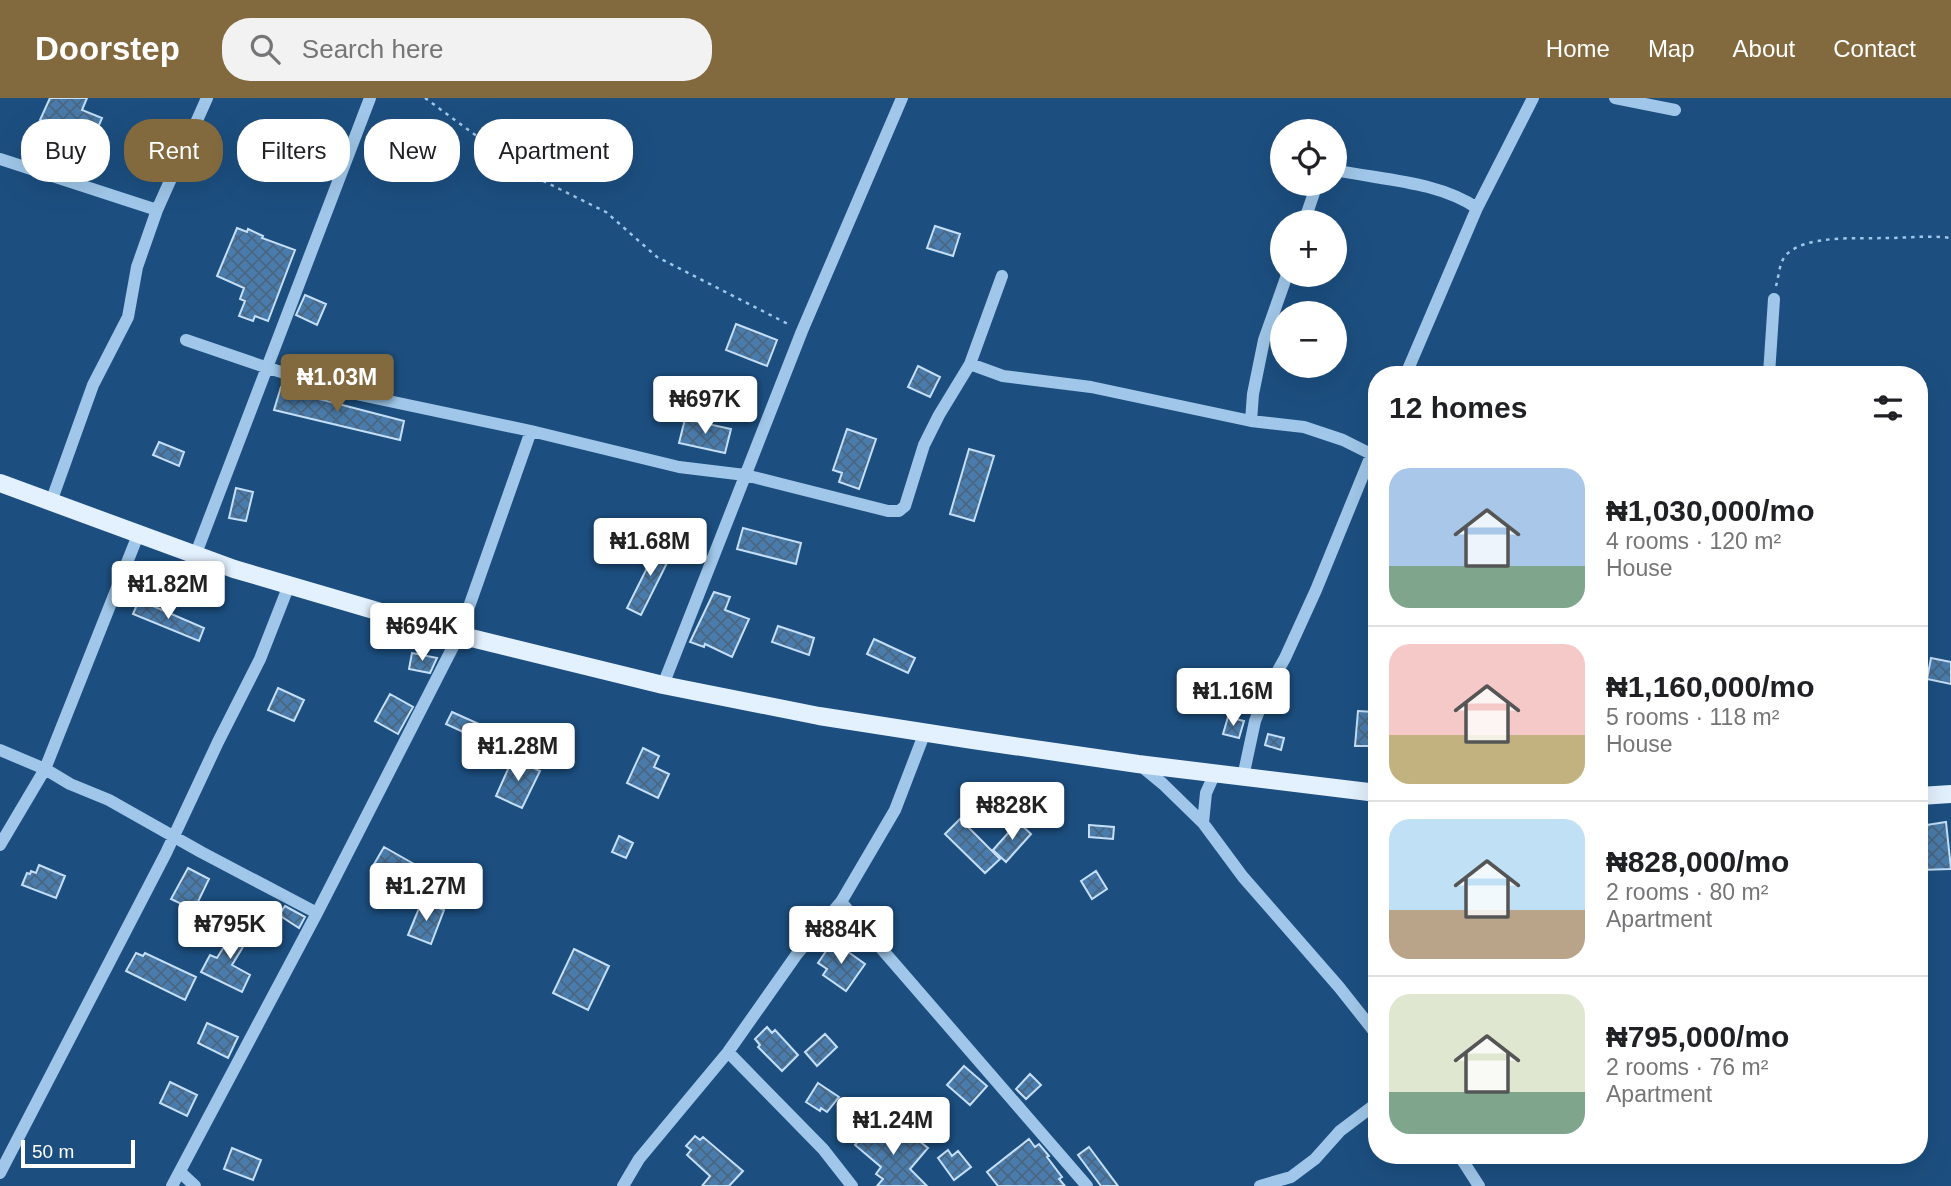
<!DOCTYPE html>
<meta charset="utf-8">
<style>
:root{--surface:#fff;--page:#f2f2f2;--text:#202124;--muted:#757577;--line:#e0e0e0;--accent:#82693e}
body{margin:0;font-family:Helvetica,sans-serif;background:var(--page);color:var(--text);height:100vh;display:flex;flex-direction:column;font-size:26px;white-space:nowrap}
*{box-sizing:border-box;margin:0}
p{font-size:23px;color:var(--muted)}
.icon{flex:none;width:38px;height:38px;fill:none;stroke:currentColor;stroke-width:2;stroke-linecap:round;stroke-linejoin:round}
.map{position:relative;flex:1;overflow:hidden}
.sheet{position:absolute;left:1368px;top:268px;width:560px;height:798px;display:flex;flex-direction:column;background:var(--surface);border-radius:28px;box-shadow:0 7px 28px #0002}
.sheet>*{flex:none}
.top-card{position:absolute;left:21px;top:21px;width:665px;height:63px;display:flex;gap:14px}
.buttons{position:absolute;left:1270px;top:21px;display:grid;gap:14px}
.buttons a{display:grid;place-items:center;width:77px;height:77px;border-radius:50%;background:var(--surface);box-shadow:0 7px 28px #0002;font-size:35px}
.scale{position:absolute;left:21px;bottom:18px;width:114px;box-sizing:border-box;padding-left:7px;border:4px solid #fff;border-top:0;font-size:19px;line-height:24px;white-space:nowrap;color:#fff;-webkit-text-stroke:5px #1c4f80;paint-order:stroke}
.price{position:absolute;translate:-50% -60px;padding:0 16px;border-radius:7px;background:#fff;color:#222;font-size:23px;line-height:46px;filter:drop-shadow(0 2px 4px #0008)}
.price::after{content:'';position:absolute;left:50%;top:42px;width:21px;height:16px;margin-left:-10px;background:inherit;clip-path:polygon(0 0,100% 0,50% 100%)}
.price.active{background:var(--accent);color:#fff}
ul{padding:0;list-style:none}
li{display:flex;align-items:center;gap:21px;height:175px;padding:0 21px}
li+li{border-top:2px solid var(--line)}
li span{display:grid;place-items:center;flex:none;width:196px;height:140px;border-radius:21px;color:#555}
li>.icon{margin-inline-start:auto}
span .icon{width:84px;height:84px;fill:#fffc;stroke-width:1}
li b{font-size:30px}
h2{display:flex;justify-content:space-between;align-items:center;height:84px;padding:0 21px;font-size:30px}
.chip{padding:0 24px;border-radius:28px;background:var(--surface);box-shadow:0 7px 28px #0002;font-size:24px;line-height:63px}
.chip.active{background:var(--accent);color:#fff}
header{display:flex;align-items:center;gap:42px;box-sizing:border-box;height:98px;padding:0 35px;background:var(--accent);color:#fff}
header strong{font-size:33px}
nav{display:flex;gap:38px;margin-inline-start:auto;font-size:24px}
.search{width:490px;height:63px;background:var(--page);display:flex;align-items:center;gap:18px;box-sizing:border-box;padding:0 24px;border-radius:28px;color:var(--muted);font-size:26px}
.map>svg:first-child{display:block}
</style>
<header>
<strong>Doorstep</strong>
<div class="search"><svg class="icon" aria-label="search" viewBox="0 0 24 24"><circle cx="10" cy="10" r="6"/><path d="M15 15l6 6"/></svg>Search here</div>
<nav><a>Home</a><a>Map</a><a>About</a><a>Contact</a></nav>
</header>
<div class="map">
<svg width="1951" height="1088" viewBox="0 0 1951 1088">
<defs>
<pattern id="building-cross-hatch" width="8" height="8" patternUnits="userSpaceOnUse" patternTransform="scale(1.75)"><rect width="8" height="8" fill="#497cac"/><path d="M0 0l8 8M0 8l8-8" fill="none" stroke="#4a6681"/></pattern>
</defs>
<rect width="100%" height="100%" fill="#1c4f80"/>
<path fill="url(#building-cross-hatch)" stroke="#c4dff7" stroke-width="2" d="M50 0H87L82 12 102 20 92 44 77 37 76 41 48 29 50 26 40 22Z
M935 128 960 136 953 158 927 150Z
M237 130 247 134 248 131 263 138 262 140 295 152 268 223 255 218 253 223 239 218 245 203 240 201 244 190 217 178Z
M305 197 326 206 317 227 296 217Z
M736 226 777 242 767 268 726 252Z
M918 268 940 279 930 299 908 289Z
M281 289 305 295 304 297 404 323 400 342 274 312Z
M685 321 731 331 725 355 679 345Z
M847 331 876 341 859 391 839 384 842 375 833 372Z
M159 344 184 354 179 368 153 357Z
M969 351 994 358 974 423 950 416Z
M236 390 253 394 246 423 229 420Z
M743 430 801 445 796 466 737 451Z
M660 444 674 451 641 517 627 510Z
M714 494 730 499 725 512 749 521 732 559 705 546 704 549 690 544Z
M139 502 204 530 199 543 133 516Z
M778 528 814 540 809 557 772 544Z
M874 541 915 560 908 575 867 556Z
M412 555 437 560 430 575 409 571Z
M1931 560 1951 564V586L1927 581Z
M278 590 304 602 294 623 268 612Z
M390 596 413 609 398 636 375 623Z
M1358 613 1374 614 1371 648H1355Z
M452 614 499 635 493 648 446 626Z
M1228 619 1244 623 1239 640 1223 636Z
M1268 636 1284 640 1281 652 1265 647Z
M643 650 659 658 654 669 669 676 658 700 627 685Z
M513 660 540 673 522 710 496 698Z
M960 721 1000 761 985 775 945 736Z
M1018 724 1031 736 1006 764 993 752Z
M1946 724 1951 771 1920 772V728Z
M1089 727 1114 729 1113 741 1089 739Z
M619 738 633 745 626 760 612 754Z
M384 749 423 771 412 790 373 768Z
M39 767 65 778 56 800 22 787 27 775 30 776 31 773 36 775Z
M188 770 209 781 194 812 171 801Z
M1096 773 1107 791 1092 801 1081 783Z
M422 803 444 812 431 846 408 837Z
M285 808 305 819 299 830 279 817Z
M238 826 252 834 232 867 250 877 242 894 201 874 210 857 217 860Z
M833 843 865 866 846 893 823 877 827 871 818 865Z
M574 851 609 868 588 912 553 895Z
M136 855 143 858 145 855 196 879 185 902 126 873Z
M207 925 238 939 228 960 198 945Z
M767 929 772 935 775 932 798 957 782 973 758 949 760 947 755 941Z
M825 936 837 949 817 968 805 954Z
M964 968 987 988 970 1007 947 987Z
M1030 976 1041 987 1026 1001 1016 991Z
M170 984 197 997 187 1018 160 1005Z
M818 985 839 999 827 1014 821 1010 820 1013 806 1004Z
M873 1026 897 1046 908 1034 928 1050 910 1071 927 1088H877L883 1081 876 1076 881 1069 855 1047Z
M695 1038 700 1042 703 1039 743 1073 729 1088H702L710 1078 687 1057 691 1052 686 1048Z
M1029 1041 1035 1049 1039 1046 1049 1058 1047 1059 1062 1079 1059 1081 1065 1088H998L987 1074Z
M1089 1049 1118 1088H1101L1078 1057Z
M232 1050 261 1062 253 1082 224 1071Z
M948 1052 952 1058 958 1053 971 1069 954 1082 938 1060Z"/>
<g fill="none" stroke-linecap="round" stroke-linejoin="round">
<path stroke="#a0c7e9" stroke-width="2.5" stroke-dasharray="3.5 5" stroke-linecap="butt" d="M425 0 527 75 606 114 657 159 790 227
M1776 188C1779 178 1779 165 1786 157 1806 136 1860 141 1886 140 1908 140 1929 137 1951 140"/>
<path stroke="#a0c7e9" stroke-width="12" d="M1615 0 1675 12
M0 61 157 112
M1335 72C1382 82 1437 83 1477 110
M1304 124 1317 86
M186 242 268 270 351 295 531 333 679 369 745 377 888 413H899L905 408 924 347 939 317 970 266 1003 278 1091 289 1251 323 1304 329 1343 342 1371 356
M970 266 1002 178
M1406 276 1477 110 1533 0
M1769 276 1774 201
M1251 323 1253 296 1264 242 1287 177
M51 404 93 287 128 219 137 169 157 112 207 0
M195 458 370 0
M663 587 802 233 902 0
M0 652 45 671 70 686 109 702 201 754 317 815
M1140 667 1163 686 1203 725 1243 779 1339 889 1377 937
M1243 679 1255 623 1267 592 1285 560 1316 492 1377 343
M1203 725 1206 695 1215 675
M0 747 45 671 138 437
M841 804 1087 1088
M728 954 823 1051 852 1088
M1459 1057 1479 1088
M180 1074 195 1088
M0 1075 166 755 218 644 260 561 289 487
M172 1088 317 815 459 537 531 333
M623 1088 639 1061 728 954 797 856 841 804 895 712 925 634
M1260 1088 1291 1079 1315 1061 1340 1033 1377 1005"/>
<path stroke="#e3f0fe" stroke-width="18" d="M0 385 234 471 459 537 663 587 819 618 973 642 1138 666 1377 695
M1920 698 1951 696"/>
</g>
</svg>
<div class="buttons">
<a><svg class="icon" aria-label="locate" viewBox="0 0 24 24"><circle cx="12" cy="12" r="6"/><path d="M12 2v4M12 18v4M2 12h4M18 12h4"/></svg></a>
<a>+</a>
<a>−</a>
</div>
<div class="scale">50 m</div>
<b class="price active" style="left:337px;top:316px">₦1.03M</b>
<b class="price" style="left:705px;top:338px">₦697K</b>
<b class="price" style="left:650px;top:480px">₦1.68M</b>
<b class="price" style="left:168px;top:523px">₦1.82M</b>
<b class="price" style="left:422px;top:565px">₦694K</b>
<b class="price" style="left:1233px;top:630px">₦1.16M</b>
<b class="price" style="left:518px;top:685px">₦1.28M</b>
<b class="price" style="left:1012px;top:744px">₦828K</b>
<b class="price" style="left:426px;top:825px">₦1.27M</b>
<b class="price" style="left:230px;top:863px">₦795K</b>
<b class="price" style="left:841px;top:868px">₦884K</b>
<b class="price" style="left:893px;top:1059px">₦1.24M</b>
<div class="top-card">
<a class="chip">Buy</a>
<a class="chip active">Rent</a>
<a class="chip">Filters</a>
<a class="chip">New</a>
<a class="chip">Apartment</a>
</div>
<section class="sheet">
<h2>12 homes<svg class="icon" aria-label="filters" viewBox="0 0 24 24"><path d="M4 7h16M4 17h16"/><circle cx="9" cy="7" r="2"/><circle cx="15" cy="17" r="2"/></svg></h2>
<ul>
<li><span style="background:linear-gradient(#a9c7e8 70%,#7fa58c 0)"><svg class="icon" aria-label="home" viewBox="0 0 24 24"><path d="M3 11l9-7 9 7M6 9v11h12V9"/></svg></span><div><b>₦1,030,000/mo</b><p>4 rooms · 120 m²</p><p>House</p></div></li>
<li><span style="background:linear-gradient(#f6c9c9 65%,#c2b280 0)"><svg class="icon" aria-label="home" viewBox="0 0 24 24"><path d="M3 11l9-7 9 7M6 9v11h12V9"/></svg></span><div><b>₦1,160,000/mo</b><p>5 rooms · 118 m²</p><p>House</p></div></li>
<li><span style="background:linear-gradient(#bfe0f5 65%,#b9a48a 0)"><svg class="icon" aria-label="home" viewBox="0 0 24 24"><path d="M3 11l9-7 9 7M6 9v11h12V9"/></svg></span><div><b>₦828,000/mo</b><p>2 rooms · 80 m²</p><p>Apartment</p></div></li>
<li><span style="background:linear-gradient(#dfe7d0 70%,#7fa58c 0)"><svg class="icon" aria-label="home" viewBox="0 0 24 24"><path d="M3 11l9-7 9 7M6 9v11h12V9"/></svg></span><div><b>₦795,000/mo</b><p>2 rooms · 76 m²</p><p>Apartment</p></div></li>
</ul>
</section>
</div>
